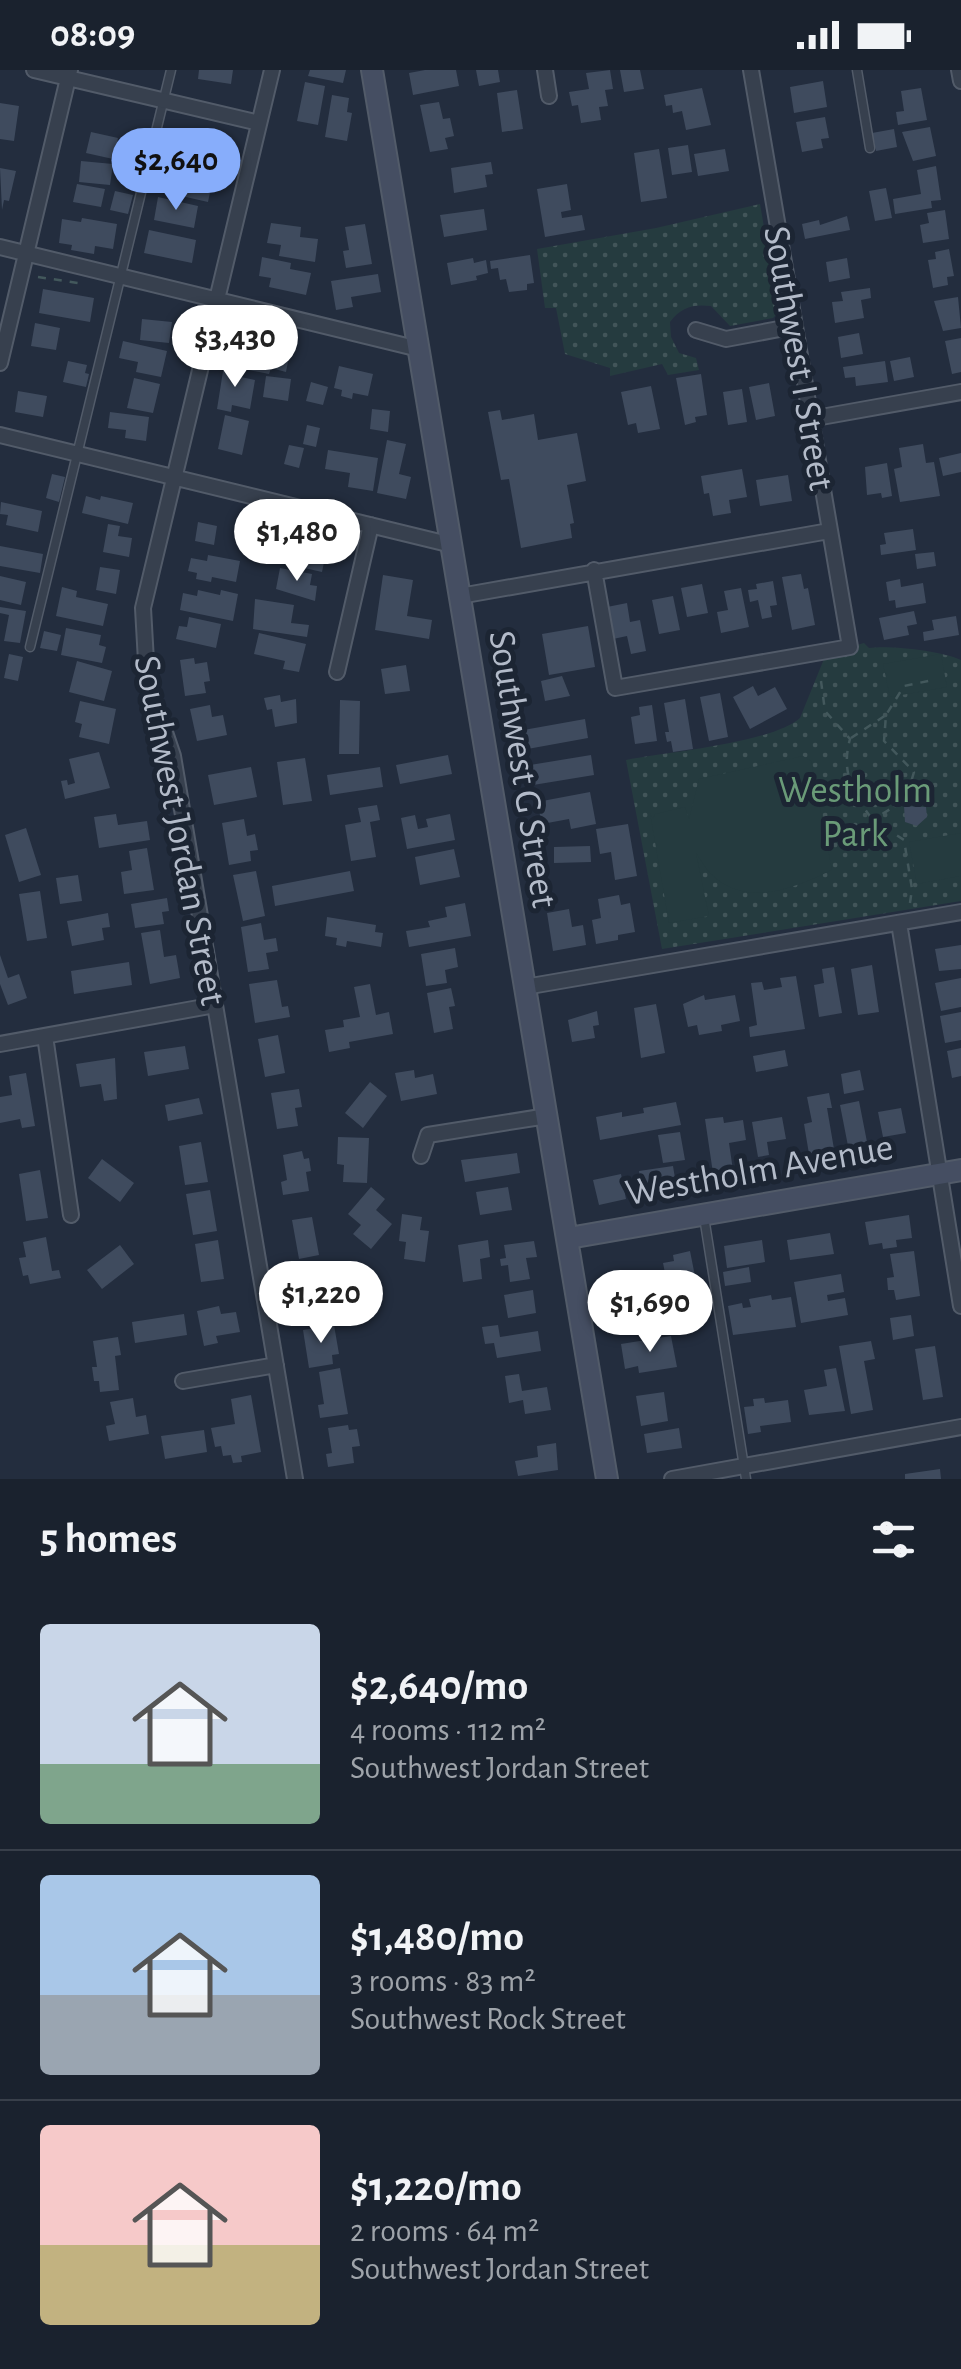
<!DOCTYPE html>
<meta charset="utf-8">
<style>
:root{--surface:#1a222e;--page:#272f3a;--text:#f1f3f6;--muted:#9fa4aa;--line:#383f4a;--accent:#87adfb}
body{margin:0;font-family:"Alegreya Sans",sans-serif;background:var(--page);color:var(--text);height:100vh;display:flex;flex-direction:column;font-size:38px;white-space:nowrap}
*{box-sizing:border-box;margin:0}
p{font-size:32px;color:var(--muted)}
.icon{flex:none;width:55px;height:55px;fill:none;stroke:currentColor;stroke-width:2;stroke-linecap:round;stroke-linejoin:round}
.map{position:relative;height:1409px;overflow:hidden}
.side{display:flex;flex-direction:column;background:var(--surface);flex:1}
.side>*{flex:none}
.price{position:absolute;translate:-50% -85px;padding:0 22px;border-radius:35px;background:#fff;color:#222;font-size:32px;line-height:65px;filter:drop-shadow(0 2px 5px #0008)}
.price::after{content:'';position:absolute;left:50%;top:60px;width:30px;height:22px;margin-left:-15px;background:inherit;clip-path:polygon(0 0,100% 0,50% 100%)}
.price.on{background:var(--accent);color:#111}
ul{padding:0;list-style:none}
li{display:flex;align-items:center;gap:30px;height:250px;padding:0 40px}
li+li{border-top:2px solid var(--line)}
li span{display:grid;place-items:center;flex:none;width:280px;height:200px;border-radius:10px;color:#555}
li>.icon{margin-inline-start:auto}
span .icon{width:120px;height:120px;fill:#fffc;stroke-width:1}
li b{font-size:42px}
h2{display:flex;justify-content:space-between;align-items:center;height:120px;padding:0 40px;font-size:42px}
.status{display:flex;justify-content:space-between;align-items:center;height:70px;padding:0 50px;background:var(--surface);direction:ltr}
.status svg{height:28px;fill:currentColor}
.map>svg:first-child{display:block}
</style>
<div class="status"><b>08:09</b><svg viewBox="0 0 49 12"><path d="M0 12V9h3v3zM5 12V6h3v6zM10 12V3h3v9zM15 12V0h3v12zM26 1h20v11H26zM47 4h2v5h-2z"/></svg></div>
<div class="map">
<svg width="961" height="1409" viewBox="0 0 961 1409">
<defs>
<pattern id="grass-dots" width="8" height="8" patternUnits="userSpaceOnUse" patternTransform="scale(2.5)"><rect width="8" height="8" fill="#253b3f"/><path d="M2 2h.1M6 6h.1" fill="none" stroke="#425559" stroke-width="1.8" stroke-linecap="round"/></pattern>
</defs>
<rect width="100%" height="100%" fill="#232d3e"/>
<path fill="url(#grass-dots)" d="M760 134 777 233V244L773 248 730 256 711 236C693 234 681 237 670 252L671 267 679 283 696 288 699 300 668 305 662 294 610 306V298L565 284 556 238H545L537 179 656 158Z
M864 573 869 578C890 575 942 581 961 590V831L662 879 626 690C667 682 772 673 800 648L826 584Z"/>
<path fill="#253b3f" d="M941 584 947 617 890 627 883 594Z
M803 686 811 691 832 800C795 818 745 839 710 803 705 797 700 789 696 783L709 846 669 853 650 743 653 749 655 744 685 737 689 749 699 709Z
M961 763V806L917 814 909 772Z"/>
<path fill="#3f4b5e" d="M199 0H233L231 14 198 9Z
M310 0H346L343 13 308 6Z
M425 0H456L459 16 413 25 409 3Z
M476 0H498L500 12 479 16Z
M610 0 613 19 605 20 608 36 599 37 601 50 581 53 578 35 572 36 569 22 589 19 586 3Z
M620 0H640L644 19 624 22Z
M823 11 827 37 794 43 790 17Z
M305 12 325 16 318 55 297 51Z
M702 18 711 55 686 60 682 41 673 43 672 35 666 36 664 25Z
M921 18 927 50 898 55 896 42 904 41 901 21Z
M517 20 523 59 502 62 497 23Z
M332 25 349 28 347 42 352 43 347 71 325 67Z
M439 32 443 49 450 48 454 66 445 68 448 79 430 82 420 35Z
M0 33 19 36 14 71 0 69Z
M825 47 829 68 821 69 823 78 802 82 796 52Z
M930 57 936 86 913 91 902 62Z
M894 59 897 77 876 81 872 63Z
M91 62 118 68 117 73 134 77 131 93 86 83Z
M170 63 216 75 212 92 166 83Z
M688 75 692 102 672 105 668 78Z
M659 79 667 128 641 132 634 83Z
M725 79 729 101 698 106 694 84Z
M81 91 113 94 110 115 79 112Z
M491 92 493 104 485 105 487 117 454 123 451 98Z
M936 96 941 130 931 131 932 138 895 144 893 129 921 124 917 100Z
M0 98 16 101 9 131 4 130 2 140Z
M180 106 212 113 208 132 177 125Z
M77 114 105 119 101 137 73 132Z
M567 114 571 140 561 142 562 148 582 145 585 160 545 167 537 119Z
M886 118 892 148 875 151 869 121Z
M115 121 133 125 128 144 110 140Z
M158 127 198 136 194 158 154 150Z
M484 139 487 160 444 167 440 145Z
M945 140 949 169 923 173 920 155 929 153 927 143Z
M847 146 850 160 805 169 802 154 819 150 820 155Z
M82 148 117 154 113 179 95 176 94 184 71 180 72 175 59 173 62 149 81 152Z
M271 153 301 157 300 167 318 169 315 192 279 186 281 175 267 173Z
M365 154 372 194 346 198 343 181 349 180 345 157Z
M149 160 196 170 192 193 144 183Z
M949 179 954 206 947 207 948 215 933 218 928 190 936 189 935 182Z
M530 185 534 213 527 214V220L509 222 506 209 500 210 498 198 491 199 490 191Z
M262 187 291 193 290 199 311 203 306 225 269 217 271 208 259 206Z
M473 188 474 193 486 190 488 203 476 206 477 210 451 215 447 193Z
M847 188 850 208 829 212 826 192Z
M378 204 381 222 351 227 353 237 336 240 331 211Z
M870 218 871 228 861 230 864 248 835 253 832 232 843 231 841 222Z
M43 219 94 228 90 252 39 243Z
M958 227 961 258 943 261 934 231Z
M142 249 172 252 169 273 140 270Z
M35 253 60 258 56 280 31 276Z
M859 263 863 284 841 288 838 267Z
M961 268V302L952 304 945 271Z
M123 271 167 281 161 307 136 302 138 292 119 288Z
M255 273 277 278 276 283 289 286 286 302 271 298 269 304 249 300Z
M910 287 914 307 894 311 890 291Z
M68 291 87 295 85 303 89 304 86 317 63 312Z
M885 291 888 312 856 316 855 307 845 308 843 297Z
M224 295 237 298 236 306 255 310 250 339 232 335 231 342 217 339Z
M339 296 373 304 368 326 353 323 352 329 341 326 342 320 334 318Z
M701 304 707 345 695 347 696 352 685 355 676 308Z
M266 306 291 309 288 331 263 327Z
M134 308 160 314 153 343 127 338Z
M311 312 328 317 323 335 306 331Z
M769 313 775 346 756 350 749 317Z
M651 316 660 359 638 363 636 353 628 355 621 322Z
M742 319 747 352 728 355 723 322Z
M18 321 47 326 43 347 15 342Z
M372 339 390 341 388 362 370 359Z
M500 340 502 350 534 344 538 370 577 363 586 411 567 415 574 453 570 454 572 468 521 478 509 409 501 410 488 342Z
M110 342 149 347 146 371 125 368 126 360 108 358Z
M225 345 249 351 242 385 218 379Z
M307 355 320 358 316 377 303 374Z
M387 370 406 374 399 404 411 407 406 429 377 423Z
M923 374 926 393 934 392 940 426 900 432 894 399 902 397 899 378Z
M289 375 304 378 299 398 284 394Z
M328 380 378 388 373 421 348 417 350 403 325 399Z
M961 383V402L943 406 939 388Z
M887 393 892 426 882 428 881 423 867 425 865 397Z
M742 399 747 427 729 430 731 443 713 446 709 423 704 424 701 406Z
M52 404 65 407 59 432 46 428Z
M788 405 792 431 760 436 756 410Z
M86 426 100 430 101 426 133 433 128 454 82 443Z
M1 432 42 441 38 462 6 455 8 445 0 444Z
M198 452 217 456 214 475 195 471Z
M108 454 120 456 118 466 132 468 129 487 103 482Z
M913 459 916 480 881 485 880 475 886 474 884 463Z
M278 467 327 478 322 502 291 495 292 491 273 486Z
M0 476 43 484 40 503 0 496Z
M934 482 936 496 917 499 915 484Z
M208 485 240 491 236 512 212 507 211 512 196 509 197 503 188 501 191 488 207 491Z
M100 497 120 500 116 524 96 520Z
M280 498 312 504 310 515 317 516 315 531 276 519Z
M801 504 804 519 808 518 815 555 792 560 782 507Z
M383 505 413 510 407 546 432 550 429 569 375 560Z
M0 506 26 512 21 535 0 530Z
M900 509 901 517 923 513 926 533 896 538 895 530 889 531 886 512Z
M773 511 777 535 770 536 772 547 762 549 758 530 750 532 748 520 757 519 756 514Z
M702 514 708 543 687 547 681 518Z
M62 517 77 521 76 527 108 534 103 556 56 546Z
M741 518 749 557 721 563 717 542 728 540 724 521Z
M198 520 220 525 221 520 238 524 233 551 180 540 183 523 197 526Z
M673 526 680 560 659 564 652 530Z
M255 529 294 535 291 553 309 555 307 567 253 559Z
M627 533 630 552 640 550 646 581 631 584 627 566 613 569 607 537Z
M0 537 26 541 20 573 4 571 9 545 0 543Z
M914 541 917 554 907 556 909 565 884 570 879 548Z
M956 546 959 565 924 571 923 562 934 560 932 550Z
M189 547 221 554 216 578 176 569 179 556 187 557Z
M588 556 595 597 549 605 542 564Z
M66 558 101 565 99 575 106 577 102 593 61 585Z
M44 561 61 565 57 581 40 578Z
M259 563 306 574 299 602 283 599 285 591 254 584Z
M9 584 23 587 18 611 4 608Z
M194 588 195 594 207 592 210 611 204 612 206 623 185 626 180 590Z
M77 591 112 601 104 631 69 622Z
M406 595 410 621 385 624 381 599Z
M562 606 570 626 545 631 541 611Z
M753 616 758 626 775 617 787 639 750 659 733 627Z
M720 623 728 667 709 671 700 627Z
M280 625 281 632 296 629 297 653 275 657 272 639 267 640 264 628Z
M685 629 693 679 673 682 671 671 667 672 665 662H669L664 633Z
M340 630 360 631 359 684H339Z
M80 631 116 639 109 674 79 667 82 654 75 652Z
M210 635 212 647 223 645 227 665 197 671 190 639Z
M652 635 657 671 635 674 631 647 640 645 639 637Z
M585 649 588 668 522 680 518 661Z
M99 682 110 718 65 729 61 711 67 710 68 715 75 713 69 689Z
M448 685 452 704 400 714 396 695Z
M591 685 594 705 527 716 524 696Z
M305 688 312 731 283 735 277 692Z
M251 697 257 727 214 735 208 705Z
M380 697 383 717 330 725 327 705Z
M590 722 596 754 571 759 569 749 542 754 537 732Z
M377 735 380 750 370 752 376 787 351 791 345 755 361 752 358 738Z
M904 736 926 737 927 747 917 756 905 752Z
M116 744 118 755 147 751 150 770 99 778 94 747Z
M450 744 455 770 407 779 401 748 415 745 418 759 428 757 426 749Z
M244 749 247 766 255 764 258 780 250 781 251 791 229 795 222 753Z
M628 754 637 806 615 810 611 782 600 784 596 759Z
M26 758 41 805 19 812 5 765Z
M590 776 591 792 554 793V777Z
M147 778 154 820 124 824 121 802 132 800 129 781Z
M454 779 460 807 420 815 415 787Z
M256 801 265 846 243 851 233 805Z
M350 801 354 821 275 836 272 816Z
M78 805 82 831 60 834 56 808Z
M40 821 47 868 27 871 19 824Z
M619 825 621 835 630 833 635 862 618 865V870L596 874 592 850 601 848 598 829Z
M167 828 169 841 162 842 164 854 135 858 131 834Z
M465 833 471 866 409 877 406 861 430 857 428 851 447 847 445 837Z
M569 839 572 857 583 855 586 875 553 881 547 843Z
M108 843 110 857 102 858 104 870 72 876 67 851Z
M327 847 376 855 375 862 383 863 381 877 347 871 346 877 336 875 337 868 325 866Z
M261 853 264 870 276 868 278 881 266 883 269 899 248 902 241 857Z
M160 860 164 887 176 885 180 908 150 914 141 863Z
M961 875V899L939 901 935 879Z
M455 878 458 897 445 900 447 913 426 916 421 884Z
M0 885 8 908 19 904 27 928 8 935 0 914Z
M129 892 132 915 74 924 71 901Z
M872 895 879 942 858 945 851 899Z
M834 897 842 943 819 947 814 915 824 913 822 899Z
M796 906 805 959 750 967 749 957 757 955 751 913 762 912 764 920 782 917 780 908Z
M961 908V937L941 941 935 913Z
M277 910 282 937 288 936 290 947 255 953 249 914Z
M370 914 376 945 389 942 393 964 349 972 350 978 329 982 325 960 344 957 343 950 360 947 354 917Z
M451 918 455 936 449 937 453 959 434 963 427 923Z
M704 925 705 930 735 925 740 951 721 955 722 961 699 965 697 955 688 957 683 934Z
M656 934 665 983 641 988 634 938Z
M597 941 599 955 593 956 595 968 572 972 568 950Z
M961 942V970L945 973 940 946Z
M278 965 285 1003 265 1007 258 969Z
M185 976 189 999 148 1006 144 982Z
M961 978V1006L952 1008 947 981Z
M785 980 788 996 756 1002 753 986Z
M115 988 117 1029 104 1031 101 1014 80 1017 76 994Z
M414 1000 415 1008 433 1004 437 1024 401 1031 395 1003Z
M860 1000 864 1020 844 1024 841 1004Z
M26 1003 35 1056 22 1058 20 1049 0 1053V1027L12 1025 9 1006Z
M370 1012 387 1026 363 1058 345 1043Z
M299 1019 302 1037 295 1038 298 1056 277 1059 271 1023Z
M829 1023 832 1038H827L834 1079 809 1084 804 1054 812 1052 807 1027Z
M199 1028 203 1044 168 1051 165 1035Z
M859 1031 867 1072 848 1076 840 1035Z
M676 1032 681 1055 600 1070 596 1047 622 1042V1047L644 1043 643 1038Z
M901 1038 906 1063 883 1067 878 1042Z
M723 1047 724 1053 743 1050 746 1070 729 1073 734 1107 714 1110 705 1049Z
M782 1047 786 1069 767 1072 769 1085 758 1087 752 1052Z
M680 1062 685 1090 663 1093 658 1065Z
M338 1067 369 1068 367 1113 343 1112 344 1095 337 1094Z
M201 1072 208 1112 185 1115 179 1076Z
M302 1081 304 1089 309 1088 311 1101 306 1102 309 1121 283 1125 281 1112 287 1110 283 1085Z
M517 1083 520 1103 465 1112 461 1090Z
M102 1089 134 1113 120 1132 88 1108Z
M673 1096 676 1114 663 1116 664 1120 642 1123 639 1101Z
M40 1100 48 1148 26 1151 19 1104Z
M621 1104 626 1129 599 1135 593 1110Z
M371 1117 385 1129 376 1140 392 1154 371 1179 353 1164 361 1155 348 1144Z
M508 1117 512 1140 480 1145 476 1122Z
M210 1120 217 1161 193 1165 186 1124Z
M402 1144 422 1147 420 1160 429 1161 425 1192 404 1189 406 1172 399 1171Z
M909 1145 912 1168 896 1170 897 1177 883 1179 882 1173 869 1175 865 1152Z
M312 1147 319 1185 299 1189 292 1150Z
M830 1163 834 1184 790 1190 787 1170Z
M46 1167 52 1201 59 1200 61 1208 30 1214 28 1205 23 1206 19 1188 26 1187 23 1172Z
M218 1170 224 1209 201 1212 195 1174Z
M488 1170 490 1187 480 1189 482 1209 463 1212 458 1175Z
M762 1170 765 1192 727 1198 724 1176Z
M534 1171 537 1187 526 1188 530 1209 510 1212 508 1195 501 1196 500 1189 506 1188 504 1175Z
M120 1175 134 1194 102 1219 87 1200Z
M690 1181 695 1206 689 1207 692 1224 670 1228 663 1193 674 1191 673 1185Z
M914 1181 920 1226 896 1230 894 1220H888L887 1208 894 1207 890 1184Z
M323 1195 330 1232 305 1236 302 1213 297 1214 295 1199Z
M749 1197 751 1212 725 1216 723 1202Z
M841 1204 844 1222 827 1225 828 1231 845 1228 848 1245 801 1253 794 1212Z
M533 1220 536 1243 508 1248 504 1225Z
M634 1222 639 1244 616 1253 612 1234 621 1232 620 1225Z
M657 1224 660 1239 642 1243 639 1228Z
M771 1225 772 1230 791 1227 796 1257 733 1265 728 1236 742 1233 743 1238 751 1237 749 1229Z
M219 1236 221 1244 236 1242 240 1262 216 1266 218 1273 204 1276 197 1241Z
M184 1244 187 1265 135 1273 132 1252Z
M911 1245 914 1266 893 1270 890 1248Z
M334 1255 339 1284 332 1285 333 1294 309 1298 303 1260Z
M498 1255 500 1267 538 1261 541 1281 497 1288 494 1273 485 1274 482 1257Z
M671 1266 677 1297 639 1303 638 1296 625 1299 621 1274Z
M118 1267 121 1285 115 1286 119 1320 100 1322 99 1311H94L92 1297H97L93 1271Z
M871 1271 875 1289 864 1291 873 1340 851 1344 839 1276Z
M935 1276 943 1327 923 1330 915 1279Z
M340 1298 348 1344 320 1348 318 1335 324 1334 319 1302Z
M836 1298 845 1341 809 1345 804 1320 827 1316 824 1300Z
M519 1304 522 1321 547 1317 551 1340 525 1344 523 1330 509 1333 505 1306Z
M664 1322 668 1351 641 1356 636 1326Z
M251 1325 261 1382 241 1386 242 1392 233 1393 231 1385 223 1386 221 1376 215 1377 211 1358 235 1354 231 1329Z
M133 1328 136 1347 146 1345 149 1364 109 1371 106 1356 115 1354 110 1332Z
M764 1328 765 1333 788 1330 791 1352 760 1356 761 1362 748 1364 744 1337 754 1336 753 1329Z
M348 1355 349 1360 357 1359 360 1376 352 1377 354 1393 328 1397 326 1384 332 1383 328 1358Z
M679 1358 682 1378 647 1383 644 1364Z
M204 1360 207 1382 165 1389 161 1366Z
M556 1373 558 1400 518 1406 515 1391 538 1387 537 1376Z
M940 1399 941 1409H905V1404Z"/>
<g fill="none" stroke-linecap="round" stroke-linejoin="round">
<g stroke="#525b69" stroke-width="11">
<path id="lane" d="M857 0 870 78
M30 577 171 0
M704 1147 746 1409"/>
</g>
<g stroke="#525b69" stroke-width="18">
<path id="street" d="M34 0 259 53
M272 0 143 538 147 609 173 686 295 1409
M545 0 549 26
M959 0 961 11
M0 177 419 279
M696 260 726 269 795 256
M0 293 70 0
M810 349 961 322
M0 365 452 475
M594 500 615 618 850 577 751 0
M460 526 829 461
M337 602 371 455
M899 853 961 1236
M525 917 961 842
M45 966 71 1145
M0 974 215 935
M421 1086 428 1065 547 1046
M183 1311 276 1295
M672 1409 961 1357"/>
</g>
<g stroke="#525b69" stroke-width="24">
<path id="secondary" d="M372 0 607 1409
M569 1168 961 1100"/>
</g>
<path stroke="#43585c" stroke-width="2.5" stroke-dasharray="8 8" stroke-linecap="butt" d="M38 207 85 214
M821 611 825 641 850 669C841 702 852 722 872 749
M851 668 886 645
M910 833 912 819 904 770 873 750 906 729 914 702 884 671 886 645 904 616 933 610"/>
<use href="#lane" stroke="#37404e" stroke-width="8"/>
<use href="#street" stroke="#37404e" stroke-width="14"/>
<use href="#secondary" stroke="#454e62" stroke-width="20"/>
</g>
<g text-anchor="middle" stroke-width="10" stroke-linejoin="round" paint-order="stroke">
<g font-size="38" fill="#b3bbc9" stroke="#1c2533">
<text transform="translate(800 288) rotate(80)" y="13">Southwest I Street</text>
<text transform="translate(524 699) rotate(81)" y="13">Southwest G Street</text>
<text transform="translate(181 760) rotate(79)" y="13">Southwest Jordan Street</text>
<text transform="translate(759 1099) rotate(-10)" y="13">Westholm Avenue</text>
</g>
<g font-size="38" fill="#6a9b78" stroke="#1c2533">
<text x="855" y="732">Westholm<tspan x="855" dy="44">Park</tspan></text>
</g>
</g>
</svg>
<b class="price on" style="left:176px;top:143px">$2,640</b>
<b class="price" style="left:235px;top:320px">$3,430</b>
<b class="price" style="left:297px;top:514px">$1,480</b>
<b class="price" style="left:321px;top:1276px">$1,220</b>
<b class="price" style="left:650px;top:1285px">$1,690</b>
</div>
<section class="side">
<h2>5 homes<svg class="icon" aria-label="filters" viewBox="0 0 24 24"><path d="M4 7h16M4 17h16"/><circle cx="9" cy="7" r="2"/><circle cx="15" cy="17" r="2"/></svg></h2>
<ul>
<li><span style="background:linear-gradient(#c9d6e8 70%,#7fa58c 0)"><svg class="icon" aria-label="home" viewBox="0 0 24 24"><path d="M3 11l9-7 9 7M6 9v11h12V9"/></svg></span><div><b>$2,640/mo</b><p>4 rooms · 112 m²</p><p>Southwest Jordan Street</p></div></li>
<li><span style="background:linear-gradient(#a9c7e8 60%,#9aa5b1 0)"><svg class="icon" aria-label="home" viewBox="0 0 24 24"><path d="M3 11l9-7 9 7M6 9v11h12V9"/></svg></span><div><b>$1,480/mo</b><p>3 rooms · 83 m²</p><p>Southwest Rock Street</p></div></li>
<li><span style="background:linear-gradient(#f6c9c9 60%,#c2b280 0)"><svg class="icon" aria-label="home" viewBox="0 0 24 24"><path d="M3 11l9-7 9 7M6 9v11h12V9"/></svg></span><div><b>$1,220/mo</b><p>2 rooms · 64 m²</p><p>Southwest Jordan Street</p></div></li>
</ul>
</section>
